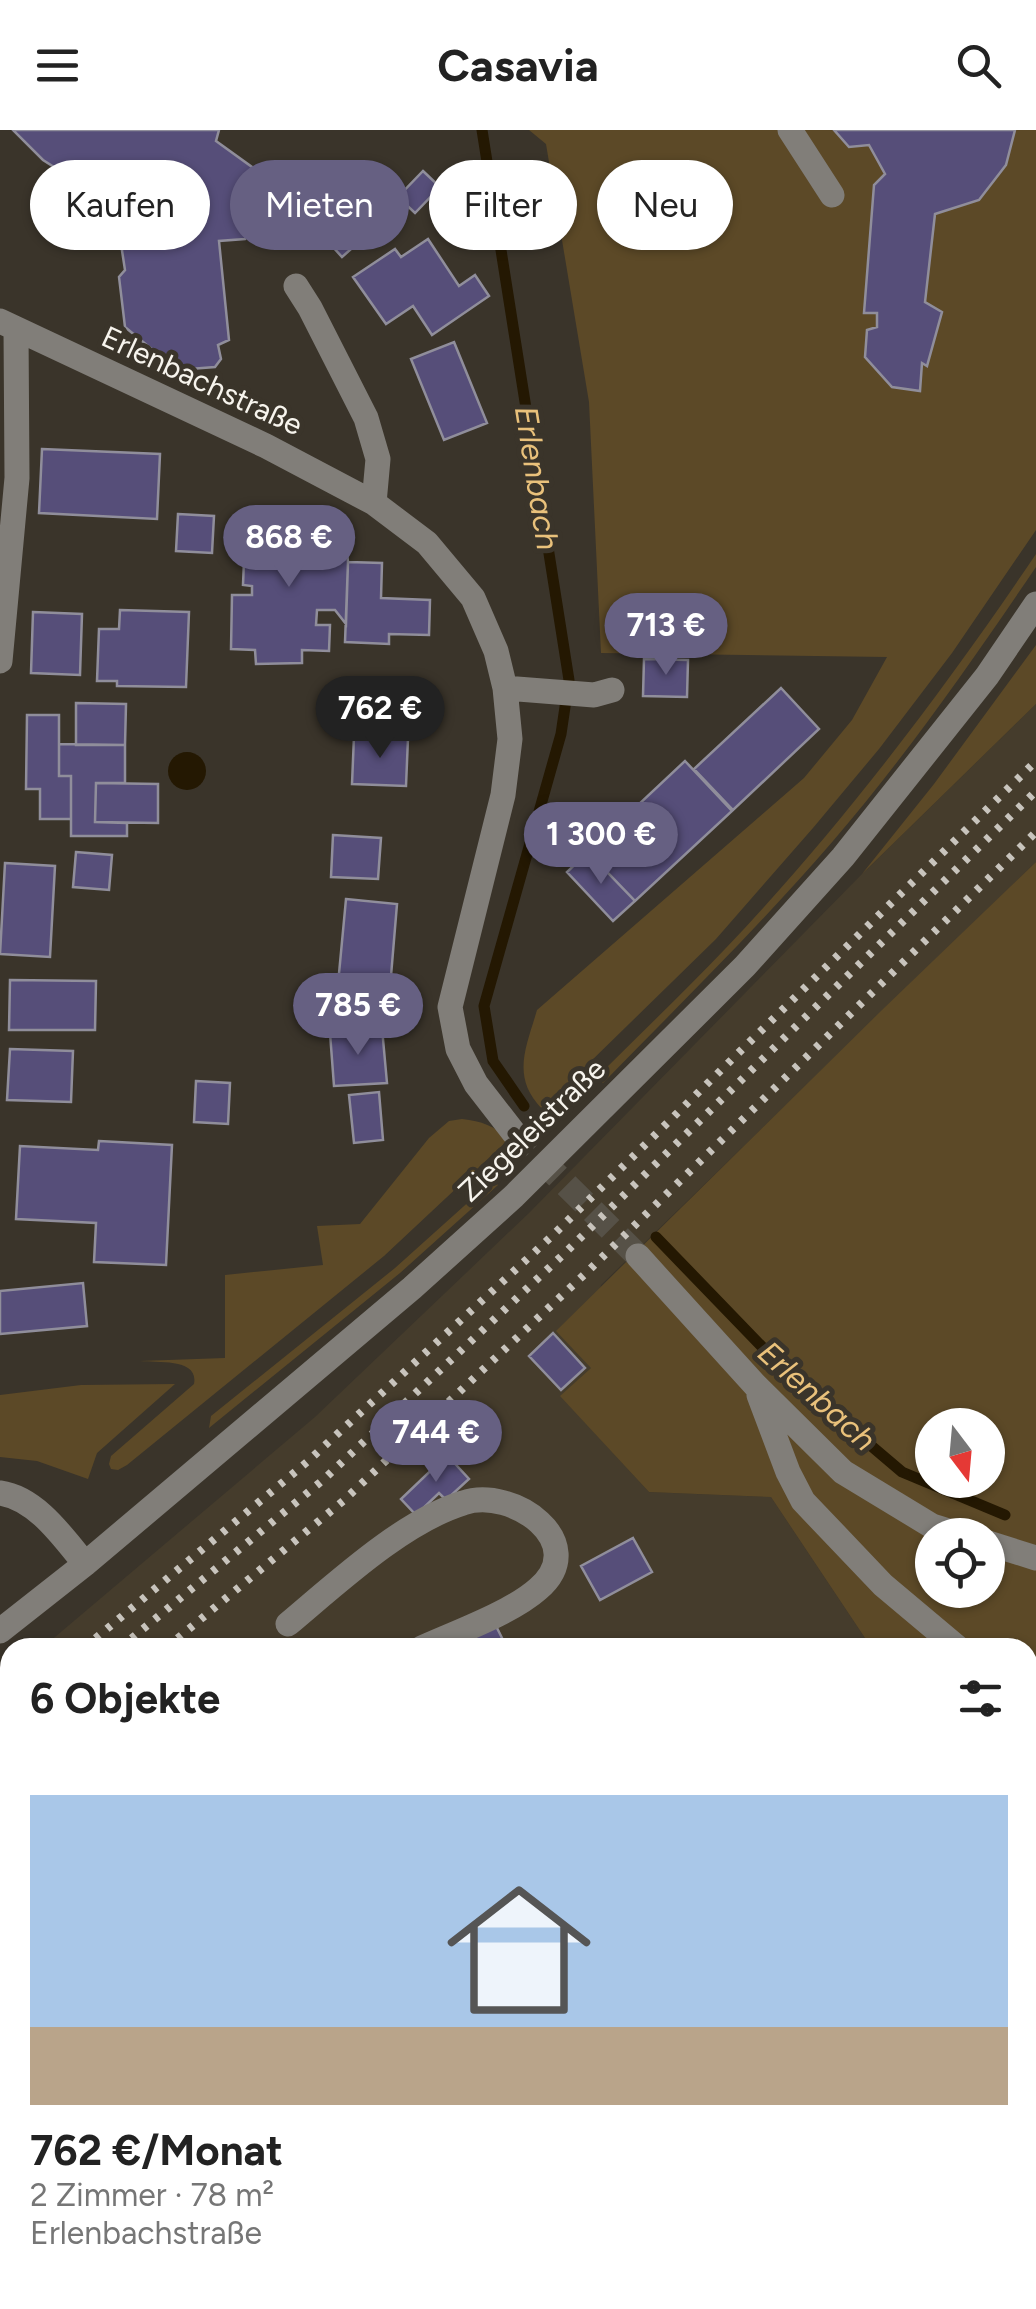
<!DOCTYPE html>
<html lang="de">
<meta charset="utf-8">
<style>
:root{--surface:#fff;--page:#f6f6f6;--text:#222;--muted:#767676;--accent:#666082}
body{margin:0;font-family:Figtree,sans-serif;background:var(--page);color:var(--text);height:100vh;display:flex;flex-direction:column;font-size:38px;white-space:nowrap}
*{box-sizing:border-box;margin:0}
p{font-size:32px;color:var(--muted)}
.icon{flex:none;width:55px;height:55px;fill:none;stroke:currentColor;stroke-width:2;stroke-linecap:round;stroke-linejoin:round}
.map{position:relative;flex:1;overflow:hidden}
.drawer{position:absolute;left:0px;top:1508px;width:1038px;height:672px;display:flex;flex-direction:column;background:var(--surface);border-radius:30px 30px 0 0;box-shadow:0 2px 8px #0004}
.drawer>*{flex:none}
.hud{position:absolute;left:30px;top:30px;width:978px;height:90px;display:flex;gap:20px}
.needle{width:65px;rotate:164deg}
.controls{position:absolute;left:915px;top:1278px;display:grid;gap:20px}
.controls a{display:grid;place-items:center;width:90px;height:90px;border-radius:50%;background:var(--surface);box-shadow:0 2px 8px #0004;font-size:50px}
.price{position:absolute;translate:-50% -85px;padding:0 22px;border-radius:35px;background:var(--accent);color:#fff;font-size:32px;line-height:65px;filter:drop-shadow(0 2px 5px #0008)}
.price::after{content:'';position:absolute;left:50%;top:60px;width:30px;height:22px;margin-left:-15px;background:inherit;clip-path:polygon(0 0,100% 0,50% 100%)}
.price.active{background:#222;color:#fff}
ul{padding:0;list-style:none}
li{display:grid;align-content:center;gap:20px;height:530px;padding:0 30px}
li span{display:grid;place-items:center;height:310px;border-radius:0px;color:#555}
li>.icon{margin-inline-start:auto}
span .icon{width:180px;height:180px;fill:#fffc;stroke-width:1}
li b{font-size:42px}
h2{display:flex;justify-content:space-between;align-items:center;height:120px;padding:0 30px;font-size:42px}
.tag{padding:0 35px;border-radius:45px;background:var(--surface);box-shadow:0 2px 8px #0004;font-size:35px;line-height:90px}
.tag.active{background:var(--accent);color:#fff}
header{display:flex;justify-content:space-between;align-items:center;height:130px;padding:0 30px;background:var(--surface);font-size:45px;font-weight:700}
.map>svg:first-child{display:block}
</style>
<header><svg class="icon" aria-label="menu" viewBox="0 0 24 24"><path d="M4 6h16M4 12h16M4 18h16"/></svg>Casavia<svg class="icon" aria-label="search" viewBox="0 0 24 24"><circle cx="10" cy="10" r="6"/><path d="M15 15l6 6"/></svg></header>
<div class="map">
<svg width="1036" height="2179" viewBox="0 0 1036 2179">
<rect width="100%" height="100%" fill="#3a342a"/>
<path fill="#453c2c" d="M1036 574V732L601 1155 591 1238 561 1266 649 1362 771 1367 871 1517 42 1518 315 1287 529 1083 862 744Z
M10 1542V2106L0 2109V1550Z
M1036 1623V2118L1028 2115V1624Z"/>
<path fill="#5c4927" fill-rule="evenodd" d="M529 0H1036V400L952 523 879 619 813 698 716 809 542 979C511 947 526 918 537 880L804 648 852 590 887 527 601 523 589 272 546 14Z
M1036 424V437C972 531 907 625 833 711 760 796 680 874 603 953L596 948C639 905 683 863 725 819 841 697 942 563 1036 424Z
M1036 515V574L862 744 934 654Z
M1036 732V1623L1028 1624V1518L871 1517 771 1367 649 1362 560 1266 591 1238 556 1201 882 880ZM932 1295H988V1350H932ZM932 1405H988V1460H932Z
M462 989C482 991 494 996 509 1009L384 1126 127 1335 118 1340 111 1339 109 1334 111 1326 194 1254C199 1228 159 1233 140 1231L225 1228V1145L323 1135 317 1096 360 1094 429 1008 449 991Z
M493 1050 498 1055 400 1143 209 1298 211 1286 395 1138Z
M175 1254 97 1323 88 1349 37 1331 0 1327V1265L81 1255Z
M10 2117V2165L0 2166V2120Z
M772 2170H995L1030 2179H773Z"/>
<path fill="#241802" d="M168 641a19 19 0 1 1 38 0a19 19 0 1 1-38 0Z"/>
<g fill="none" stroke-linecap="round" stroke-linejoin="round">
<path stroke="#241802" stroke-width="11" d="M482 0 569 550 561 604 484 876 493 931 524 976
M656 1107 796 1252 902 1342 1005 1385"/>
</g>
<path fill="#564e79" stroke="#908e9b" stroke-width="2.5" d="M13 0H219L216 11 259 42 253 52 260 57V86L245 109 219 111 229 210 218 215 221 229 215 237 177 240 125 197 119 147 125 140 121 114 127 109 129 96 101 75 94 81 80 75 82 66 87 58 43 30Z
M834 0H1015L1006 35 979 70 935 84 925 172 942 182 927 236 922 233 920 261 892 257 865 227 867 200 877 197V183H864L874 55 885 44 869 15 849 17Z
M423 41 440 57 415 83 398 67Z
M345 47 384 90 342 127 303 84Z
M428 109 459 156 475 145 489 166 432 205 413 176 386 194 353 147 395 119 401 127Z
M454 212 487 293 444 310 411 229Z
M42 319 160 324 157 389 39 383Z
M263 383 305 384V401L345 402 348 432 346 494 335 480H317L316 495H330L329 521 302 520V533L256 534 255 520 231 519 232 465H252V456L243 455 245 407 260 408Z
M178 384 214 386 212 423 176 421Z
M348 432 382 433 381 468 430 470 429 505 389 504V514L345 512Z
M120 480 189 482 186 557 117 556V551H97L99 499H119Z
M33 482 82 484 80 545 31 543Z
M644 529 688 530 687 567 643 566Z
M781 558 819 599 733 680 694 639Z
M76 573 126 574 125 615H76Z
M27 585H59V646H71V689H40V659H26Z
M354 606 408 608 406 656 352 654Z
M59 614 125 615V653H96L95 692 127 693V706H71V646H59Z
M685 631 732 681 635 771 588 722Z
M96 653 158 654V693L95 692Z
M333 705 381 708 378 749 331 747Z
M76 722 112 725 109 760 73 757Z
M588 722 635 771 613 791 567 742Z
M5 733 55 736 50 827 0 824Z
M346 769 397 774 389 870 337 865Z
M10 850 96 851 95 900H9Z
M382 898 387 953 334 956 330 903Z
M10 919 73 921 71 972 7 970Z
M196 951 230 953 228 994 194 992Z
M379 962 383 1010 354 1013 349 965Z
M99 1011 172 1015 166 1135 94 1132 96 1093 16 1089 20 1016 98 1020Z
M83 1153 87 1196 0 1204V1161Z
M553 1203 585 1238 561 1260 529 1226Z
M447 1325 469 1349 446 1370 439 1363 416 1385 401 1369Z
M633 1408 652 1442 600 1470 581 1436Z
M494 1492 507 1518H444Z
M2 1697 10 1708V1744L0 1751V1698Z"/>
<g fill="none" stroke-linecap="round" stroke-linejoin="round">
<path stroke="#565147" stroke-width="25" stroke-dasharray="25 12" stroke-linecap="butt" d="M514 1003 638 1126"/>
<path stroke="#817e79" stroke-width="25" d="M790 0 832 65
M296 156 310 178 366 288 378 329 374 373
M0 191 266 316 374 373 427 413 473 468 496 521 505 558 510 609 503 665 450 877 458 919 476 954 514 1003
M0 531 17 348 16 199
M505 558 594 565 612 560
M638 1126 755 1255 843 1342 932 1396 961 1405
M759 1265 788 1342 803 1371 883 1455 958 1518
M0 1363C36 1368 63 1407 85 1434
M988 1413 1036 1428
M288 1494C337 1453 402 1392 463 1373 513 1356 592 1413 538 1459 511 1483 455 1503 422 1518
M0 1501 85 1434 412 1158 514 1066 745 836 843 727 987 546 1036 474
M1028 1602 1033 1613 1036 1628
M0 1688 10 1684
M1028 1701 1036 1694
M1028 1804 1036 1808
M32 2179 146 2170"/>
<path stroke="#c8c4bd" stroke-width="8" stroke-dasharray="5 10" stroke-linecap="butt" d="M84 1518 307 1332 552 1106 1036 631
M120 1518 323 1350 567 1121 1036 661
M166 1518 343 1371 587 1142 1036 702
M0 1584 10 1576
M0 1613 10 1606
M0 1650 10 1642
M0 2009 10 2007
M1028 2041 1036 2043
M0 2050 10 2048
M1028 2068 1036 2070
M0 2074 10 2072
M1028 2094 1036 2096"/>
</g>
<g text-anchor="middle" stroke-width="10" stroke-linejoin="round" paint-order="stroke">
<g font-size="30" fill="#f7f4ed" stroke="#3a342a">
<text transform="translate(202 251) rotate(25)" y="10">Erlenbachstraße</text>
<text transform="translate(532 1000) rotate(-44)" y="10">Ziegeleistraße</text>
</g>
<g font-size="32" font-style="italic" fill="#e9c17b" stroke="#3a342a">
<text transform="translate(537 348) rotate(81)" y="11">Erlenbach</text>
<text transform="translate(817 1266) rotate(42)" y="11">Erlenbach</text>
</g>
</g>
</svg>
<div class="controls">
<a><svg class="needle" viewBox="-14 -14 28 28"><path d="M0-13l5 13h-10z" fill="#e53935"/><path d="M0 13l5-13h-10z" fill="#767676"/></svg></a>
<a><svg class="icon" aria-label="locate" viewBox="0 0 24 24"><circle cx="12" cy="12" r="6"/><path d="M12 2v4M12 18v4M2 12h4M18 12h4"/></svg></a>
</div>
<b class="price" style="left:289px;top:460px">868 €</b>
<b class="price" style="left:666px;top:548px">713 €</b>
<b class="price active" style="left:380px;top:631px">762 €</b>
<b class="price" style="left:601px;top:757px">1 300 €</b>
<b class="price" style="left:358px;top:928px">785 €</b>
<b class="price" style="left:436px;top:1355px">744 €</b>
<div class="hud">
<a class="tag">Kaufen</a>
<a class="tag active">Mieten</a>
<a class="tag">Filter</a>
<a class="tag">Neu</a>
</div>
<section class="drawer">
<h2>6 Objekte<svg class="icon" aria-label="filters" viewBox="0 0 24 24"><path d="M4 7h16M4 17h16"/><circle cx="9" cy="7" r="2"/><circle cx="15" cy="17" r="2"/></svg></h2>
<ul>
<li><span style="background:linear-gradient(#a9c7e8 75%,#b9a48a 0)"><svg class="icon" aria-label="home" viewBox="0 0 24 24"><path d="M3 11l9-7 9 7M6 9v11h12V9"/></svg></span><div><b>762 €/Monat</b><p>2 Zimmer · 78 m²</p><p>Erlenbachstraße</p></div></li>
</ul>
</section>
</div>
